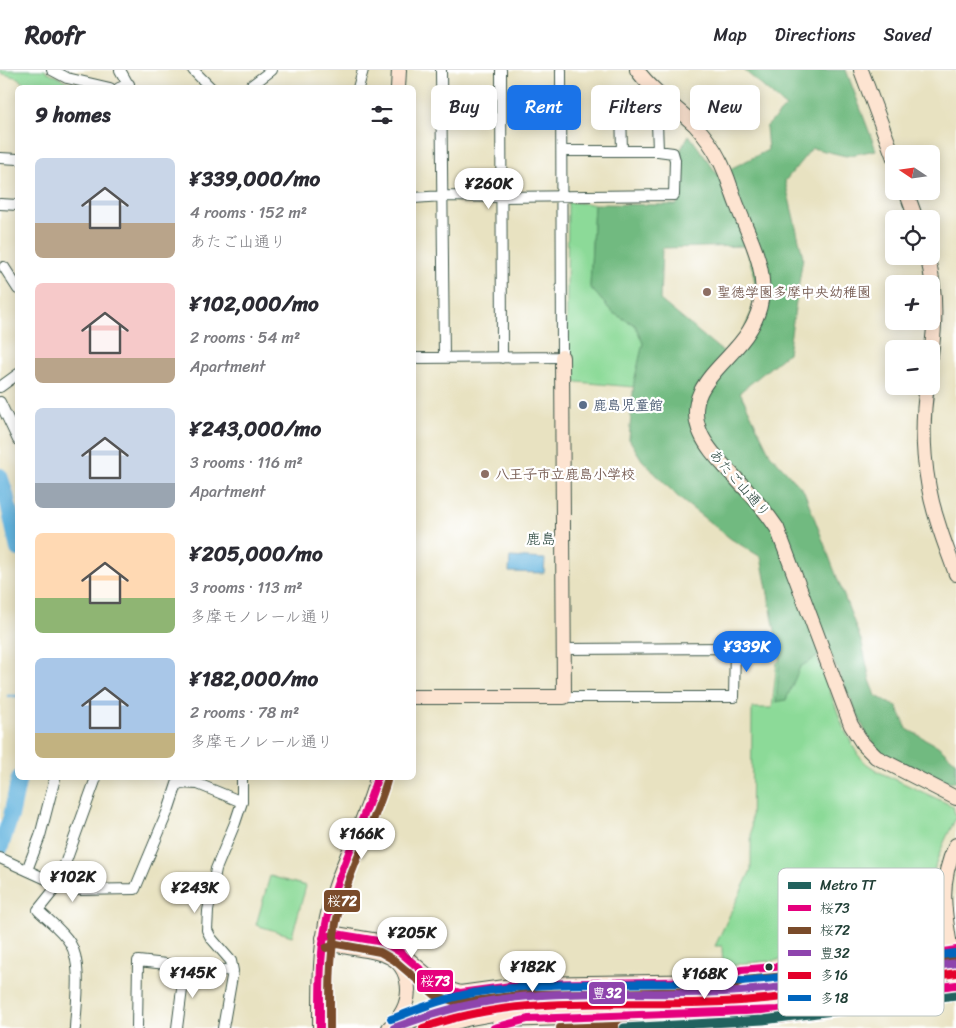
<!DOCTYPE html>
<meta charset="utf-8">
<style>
:root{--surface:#fff;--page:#f7f7f7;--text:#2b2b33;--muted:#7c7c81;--line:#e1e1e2;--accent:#1a73e8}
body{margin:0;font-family:Sriracha,"Klee One",sans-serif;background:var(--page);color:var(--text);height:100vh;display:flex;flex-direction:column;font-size:19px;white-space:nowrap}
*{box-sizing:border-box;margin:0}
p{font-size:16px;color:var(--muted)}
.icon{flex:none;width:28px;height:28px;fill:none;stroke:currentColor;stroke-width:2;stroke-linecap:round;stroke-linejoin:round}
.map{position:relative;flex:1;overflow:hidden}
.sheet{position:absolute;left:15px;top:15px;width:401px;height:695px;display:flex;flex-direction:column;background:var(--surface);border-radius:8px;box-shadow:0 2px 12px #0003}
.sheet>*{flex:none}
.guide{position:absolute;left:431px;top:15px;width:449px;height:45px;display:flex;gap:10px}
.needle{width:32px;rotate:283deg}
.tools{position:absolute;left:885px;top:75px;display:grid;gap:10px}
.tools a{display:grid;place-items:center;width:55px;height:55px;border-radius:8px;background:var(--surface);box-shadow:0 2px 12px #0003;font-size:25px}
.price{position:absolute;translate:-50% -42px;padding:0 11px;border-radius:18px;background:#fff;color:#222;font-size:16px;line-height:32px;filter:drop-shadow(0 1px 2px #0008)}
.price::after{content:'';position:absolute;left:50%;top:30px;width:15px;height:11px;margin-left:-8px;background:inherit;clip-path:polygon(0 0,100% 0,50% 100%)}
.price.selected{background:var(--accent);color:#fff}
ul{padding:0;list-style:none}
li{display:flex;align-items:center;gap:15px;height:125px;padding:0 20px}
li span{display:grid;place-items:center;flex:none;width:140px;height:100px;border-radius:8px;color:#555}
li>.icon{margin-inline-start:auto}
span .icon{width:60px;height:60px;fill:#fffc;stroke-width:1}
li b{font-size:21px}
h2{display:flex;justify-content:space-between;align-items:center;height:60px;padding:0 20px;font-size:21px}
.pill{padding:0 18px;border-radius:8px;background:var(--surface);box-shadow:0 2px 12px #0003;font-size:18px;line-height:45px}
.pill.selected{background:var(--accent);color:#fff}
header{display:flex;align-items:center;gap:30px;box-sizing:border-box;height:70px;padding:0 25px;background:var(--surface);border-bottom:1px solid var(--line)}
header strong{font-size:24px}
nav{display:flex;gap:28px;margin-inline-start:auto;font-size:18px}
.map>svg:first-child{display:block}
</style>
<header>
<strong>Roofr</strong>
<nav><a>Map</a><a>Directions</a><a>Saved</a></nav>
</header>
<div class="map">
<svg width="956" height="958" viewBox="0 0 956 958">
<rect width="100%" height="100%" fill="#fff"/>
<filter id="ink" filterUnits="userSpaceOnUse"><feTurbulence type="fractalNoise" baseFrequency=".02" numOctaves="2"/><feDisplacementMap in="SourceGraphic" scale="10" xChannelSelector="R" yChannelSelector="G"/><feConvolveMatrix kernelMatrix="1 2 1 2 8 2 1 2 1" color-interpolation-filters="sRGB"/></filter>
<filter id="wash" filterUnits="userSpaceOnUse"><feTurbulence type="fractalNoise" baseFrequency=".0096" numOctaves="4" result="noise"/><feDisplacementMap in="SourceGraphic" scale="20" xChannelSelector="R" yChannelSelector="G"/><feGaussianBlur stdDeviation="1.12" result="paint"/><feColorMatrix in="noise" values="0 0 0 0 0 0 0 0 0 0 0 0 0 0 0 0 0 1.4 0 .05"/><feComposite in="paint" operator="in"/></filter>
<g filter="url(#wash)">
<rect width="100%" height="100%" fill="#e8e2c1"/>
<path fill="#8cda98" stroke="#568c66" d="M0 0H44L68 12 67 17H29L18 8 0 3Z
M568 132 594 134 590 217 613 243 635 255 643 273 634 317 566 311Z
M809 566 844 659 858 685 867 694 879 702 953 736 956 748C944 772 930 798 932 826 932 838 935 850 937 861L928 874 822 890 800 888 738 894 723 900 722 876H715L751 800 752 638H772L777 592Z
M270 806 306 816 292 866 256 855Z"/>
<path fill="#71ba80" stroke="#487c5a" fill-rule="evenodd" d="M744 0H846L876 80 846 86 812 78 785 111 803 187 788 283 740 322 770 384 804 421 862 573 870 610 876 626 897 637 907 659 938 676 956 692V712L944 711 901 692 878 680 866 663 832 588 820 585 800 597 786 630 776 632 780 587 761 487 731 469 679 428 642 390 629 369 634 312 643 273 635 255 613 243 590 217 594 134 677 135 681 79 689 65 718 105 768 80 766 57 786 37ZM745 176 753 201 755 214 752 241 743 262 723 282 660 230 662 178Z"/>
<path fill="#64b4de" stroke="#427889" d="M510 487 545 489 544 503 509 502Z"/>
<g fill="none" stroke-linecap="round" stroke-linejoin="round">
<path stroke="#64b4de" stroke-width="2.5" d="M8 626H18"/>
<path stroke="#64b4de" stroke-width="16" d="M0 406 6 424 18 479
M0 779 11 746 19 708"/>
</g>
</g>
<g filter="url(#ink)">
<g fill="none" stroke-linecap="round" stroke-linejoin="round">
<g stroke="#3d5649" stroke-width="12">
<path id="street" d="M52 0 67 8 110 18
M120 0 130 18
M193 0 211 18
M441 0 444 288
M501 0 502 288
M119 18 129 14
M248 18 272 0
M358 18 363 0
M622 81 621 40H643L657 52 658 81
M0 88 18 89
M414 128 442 126 502 127 674 125 675 90 673 83 658 81H562
M0 134 18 135
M4 197 18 219
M414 288 562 287 561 0
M0 317 18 304
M0 332 18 370
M564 579 735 578 734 627H564
M178 713 198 714 242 732
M0 788 57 814 75 820 135 819 169 738 179 708
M27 800 40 766 55 708
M75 958C76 935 83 894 70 873 62 860 49 851 38 840L54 820 61 805 96 708
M137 958 138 891 233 901
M177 958 185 896
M223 958 233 901 231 891 211 868 207 860 208 841 216 799 235 753 242 732V708"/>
</g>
<g stroke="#3d5649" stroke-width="16">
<path id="secondary" d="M637 0C653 22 676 37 695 55 704 65 713 77 719 89 727 103 731 120 737 135 745 157 761 187 762 211 764 228 758 247 749 261 729 295 680 317 701 364 707 378 718 389 728 400 746 419 763 437 777 458L851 655 863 674 876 687 956 728
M861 0 894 88
M398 18 399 0
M906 121 916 149
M927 186C936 218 936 252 931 284
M927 316C920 361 924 411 938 453 943 470 950 487 956 504
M414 627H564L562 287
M323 868 336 864 384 872 400 882 441 917 460 923 525 914 717 911 794 904 956 880
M323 868C327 871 332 874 337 875 367 882 407 877 408 920 408 936 400 948 389 958
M952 887C945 846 937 814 956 775
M499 950 721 943 778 940 956 915
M320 958C320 912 319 866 334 822 346 783 367 747 377 708
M394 958C500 911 610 928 723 922 801 918 879 904 956 893
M434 958 470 948 527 938 669 935 776 929 956 904"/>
</g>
<use href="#street" stroke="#fff" stroke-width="10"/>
<use href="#secondary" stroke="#fde4d1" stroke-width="14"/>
<g stroke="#3d5649" stroke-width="16" stroke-linecap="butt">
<path id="secondary-bridge" d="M952 887 956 910"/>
</g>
<use href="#secondary-bridge" stroke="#fde4d1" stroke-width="14"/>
<g stroke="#fff" stroke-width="11">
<path id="bus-1" d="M323 868 336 864 384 872 400 882 441 917 460 923 525 914 717 911 741 900 796 895 828 900 956 880
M320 958C320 918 319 876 330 837 342 792 364 752 377 708
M494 958 528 949 778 940 956 915"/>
</g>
<g stroke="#fff" stroke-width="11">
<path id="bus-2" d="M326 878 337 874 380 882 394 890 435 925 459 933 526 924 718 921 744 910 796 905 829 910 956 890
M330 958C330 919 329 878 339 840 351 796 374 755 387 711
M560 958 779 950 956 925"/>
</g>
<g stroke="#fff" stroke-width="11">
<path id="bus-3" d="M394 958C420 948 446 939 474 934 555 917 640 926 723 922 801 918 879 904 956 893"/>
</g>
<g stroke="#fff" stroke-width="11">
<path id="bus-4" d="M423 958C518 923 624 937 723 932 801 928 879 914 956 903"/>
</g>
<g stroke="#fff" stroke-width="11">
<path id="bus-5" d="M391 949C418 939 445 928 473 923 556 909 639 916 722 912 800 908 877 894 955 883"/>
</g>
<use href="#bus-1" stroke="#e5007d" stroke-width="8"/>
<use href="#bus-2" stroke="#7a4b2a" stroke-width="8"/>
<use href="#bus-3" stroke="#8e44ad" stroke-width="8"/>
<use href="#bus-4" stroke="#e4002b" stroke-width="8"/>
<use href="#bus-5" stroke="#0065bd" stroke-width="8"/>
<g stroke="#fff" stroke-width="12">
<path id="metro-1" d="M624 958 763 950 956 925"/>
</g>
<use href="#metro-1" stroke="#22625e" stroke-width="9"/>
</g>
</g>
<g fill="#8d6e63" stroke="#fff" stroke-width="2">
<circle cx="707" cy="222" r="5"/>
<circle cx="485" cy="404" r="5"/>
</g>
<circle fill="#5c6f8a" stroke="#fff" stroke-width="2" cx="583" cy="335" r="5"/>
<circle fill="#1f3d34" stroke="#fff" stroke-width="2" cx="769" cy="897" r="4.5"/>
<g text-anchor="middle" stroke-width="4.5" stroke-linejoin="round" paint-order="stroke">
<g font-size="14" font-weight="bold" fill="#785e54" stroke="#fff" text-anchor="start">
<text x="717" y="227">聖徳学園多摩中央幼稚園</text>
<text x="495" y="409">八王子市立鹿島小学校</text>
</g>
<g font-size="14" font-weight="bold" fill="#4e5e75" stroke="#fff" text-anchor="start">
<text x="593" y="340">鹿島児童館</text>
</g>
<g font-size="14" fill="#1f3d34" stroke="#fff">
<text transform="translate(740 413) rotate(49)" y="5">あたご山通り</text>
</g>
<g font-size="15" fill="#1f3d34" stroke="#fff">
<text x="541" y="474">鹿島</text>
</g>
</g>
<rect x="778" y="798" width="166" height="148" rx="8" fill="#fff" stroke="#bcc5c2" stroke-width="1"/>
<rect x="788" y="812" width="23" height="7" fill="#22625e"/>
<rect x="788" y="835" width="23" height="6" fill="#e5007d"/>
<rect x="788" y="857" width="23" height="7" fill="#7a4b2a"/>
<rect x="788" y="880" width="23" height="6" fill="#8e44ad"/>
<rect x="788" y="902" width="23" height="7" fill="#e4002b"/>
<rect x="788" y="925" width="23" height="6" fill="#0065bd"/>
<g font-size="14" fill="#1f3d34">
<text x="820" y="820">Metro TT</text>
<text x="820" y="843">桜73</text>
<text x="820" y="865">桜72</text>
<text x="820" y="888">豊32</text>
<text x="820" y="910">多16</text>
<text x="820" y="933">多18</text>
</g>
<g stroke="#fff" stroke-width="2">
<rect x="323" y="819" width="38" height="24" rx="5" fill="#7a4b2a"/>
<rect x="416" y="899" width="38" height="24" rx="5" fill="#e5007d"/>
<rect x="588" y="911" width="38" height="24" rx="5" fill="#8e44ad"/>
</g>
<g font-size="14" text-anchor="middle" font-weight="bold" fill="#fff">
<text x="342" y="836">桜72</text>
<text x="435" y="916">桜73</text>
<text x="607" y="928">豊32</text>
</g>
</svg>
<div class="tools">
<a><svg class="needle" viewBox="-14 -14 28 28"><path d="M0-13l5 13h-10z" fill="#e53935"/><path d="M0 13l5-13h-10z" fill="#7c7c81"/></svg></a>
<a><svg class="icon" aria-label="locate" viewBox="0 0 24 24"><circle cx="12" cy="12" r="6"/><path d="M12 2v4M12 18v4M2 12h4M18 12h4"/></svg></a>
<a>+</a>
<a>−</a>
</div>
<b class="price" style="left:489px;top:140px">¥260K</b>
<b class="price selected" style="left:747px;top:603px">¥339K</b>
<b class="price" style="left:362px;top:790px">¥166K</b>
<b class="price" style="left:73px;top:833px">¥102K</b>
<b class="price" style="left:195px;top:844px">¥243K</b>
<b class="price" style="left:412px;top:889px">¥205K</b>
<b class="price" style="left:533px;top:923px">¥182K</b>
<b class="price" style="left:193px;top:929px">¥145K</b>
<b class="price" style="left:705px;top:930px">¥168K</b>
<div class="guide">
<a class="pill">Buy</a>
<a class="pill selected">Rent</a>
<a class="pill">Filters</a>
<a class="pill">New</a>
</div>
<section class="sheet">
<h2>9 homes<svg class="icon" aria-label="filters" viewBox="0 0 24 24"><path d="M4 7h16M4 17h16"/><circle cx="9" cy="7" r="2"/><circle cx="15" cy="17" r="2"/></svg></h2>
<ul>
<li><span style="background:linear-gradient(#c9d6e8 65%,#b9a48a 0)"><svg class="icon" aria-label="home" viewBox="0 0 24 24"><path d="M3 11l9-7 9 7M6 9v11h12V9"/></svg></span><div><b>¥339,000/mo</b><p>4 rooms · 152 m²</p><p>あたご山通り</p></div></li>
<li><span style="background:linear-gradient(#f6c9c9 75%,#b9a48a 0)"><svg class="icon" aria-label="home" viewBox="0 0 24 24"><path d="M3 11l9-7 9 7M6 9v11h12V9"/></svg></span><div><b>¥102,000/mo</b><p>2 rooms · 54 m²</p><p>Apartment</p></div></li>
<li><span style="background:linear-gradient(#c9d6e8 75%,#9aa5b1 0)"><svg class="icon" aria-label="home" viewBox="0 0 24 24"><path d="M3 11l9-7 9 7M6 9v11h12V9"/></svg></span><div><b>¥243,000/mo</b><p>3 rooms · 116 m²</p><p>Apartment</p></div></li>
<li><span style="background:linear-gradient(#ffd9b3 65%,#8fb573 0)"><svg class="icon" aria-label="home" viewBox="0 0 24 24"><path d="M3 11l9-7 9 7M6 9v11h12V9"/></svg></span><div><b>¥205,000/mo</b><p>3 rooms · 113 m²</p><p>多摩モノレール通り</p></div></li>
<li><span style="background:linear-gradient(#a9c7e8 75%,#c2b280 0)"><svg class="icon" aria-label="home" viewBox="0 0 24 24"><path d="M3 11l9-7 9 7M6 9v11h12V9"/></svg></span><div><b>¥182,000/mo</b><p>2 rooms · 78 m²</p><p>多摩モノレール通り</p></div></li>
</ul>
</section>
</div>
